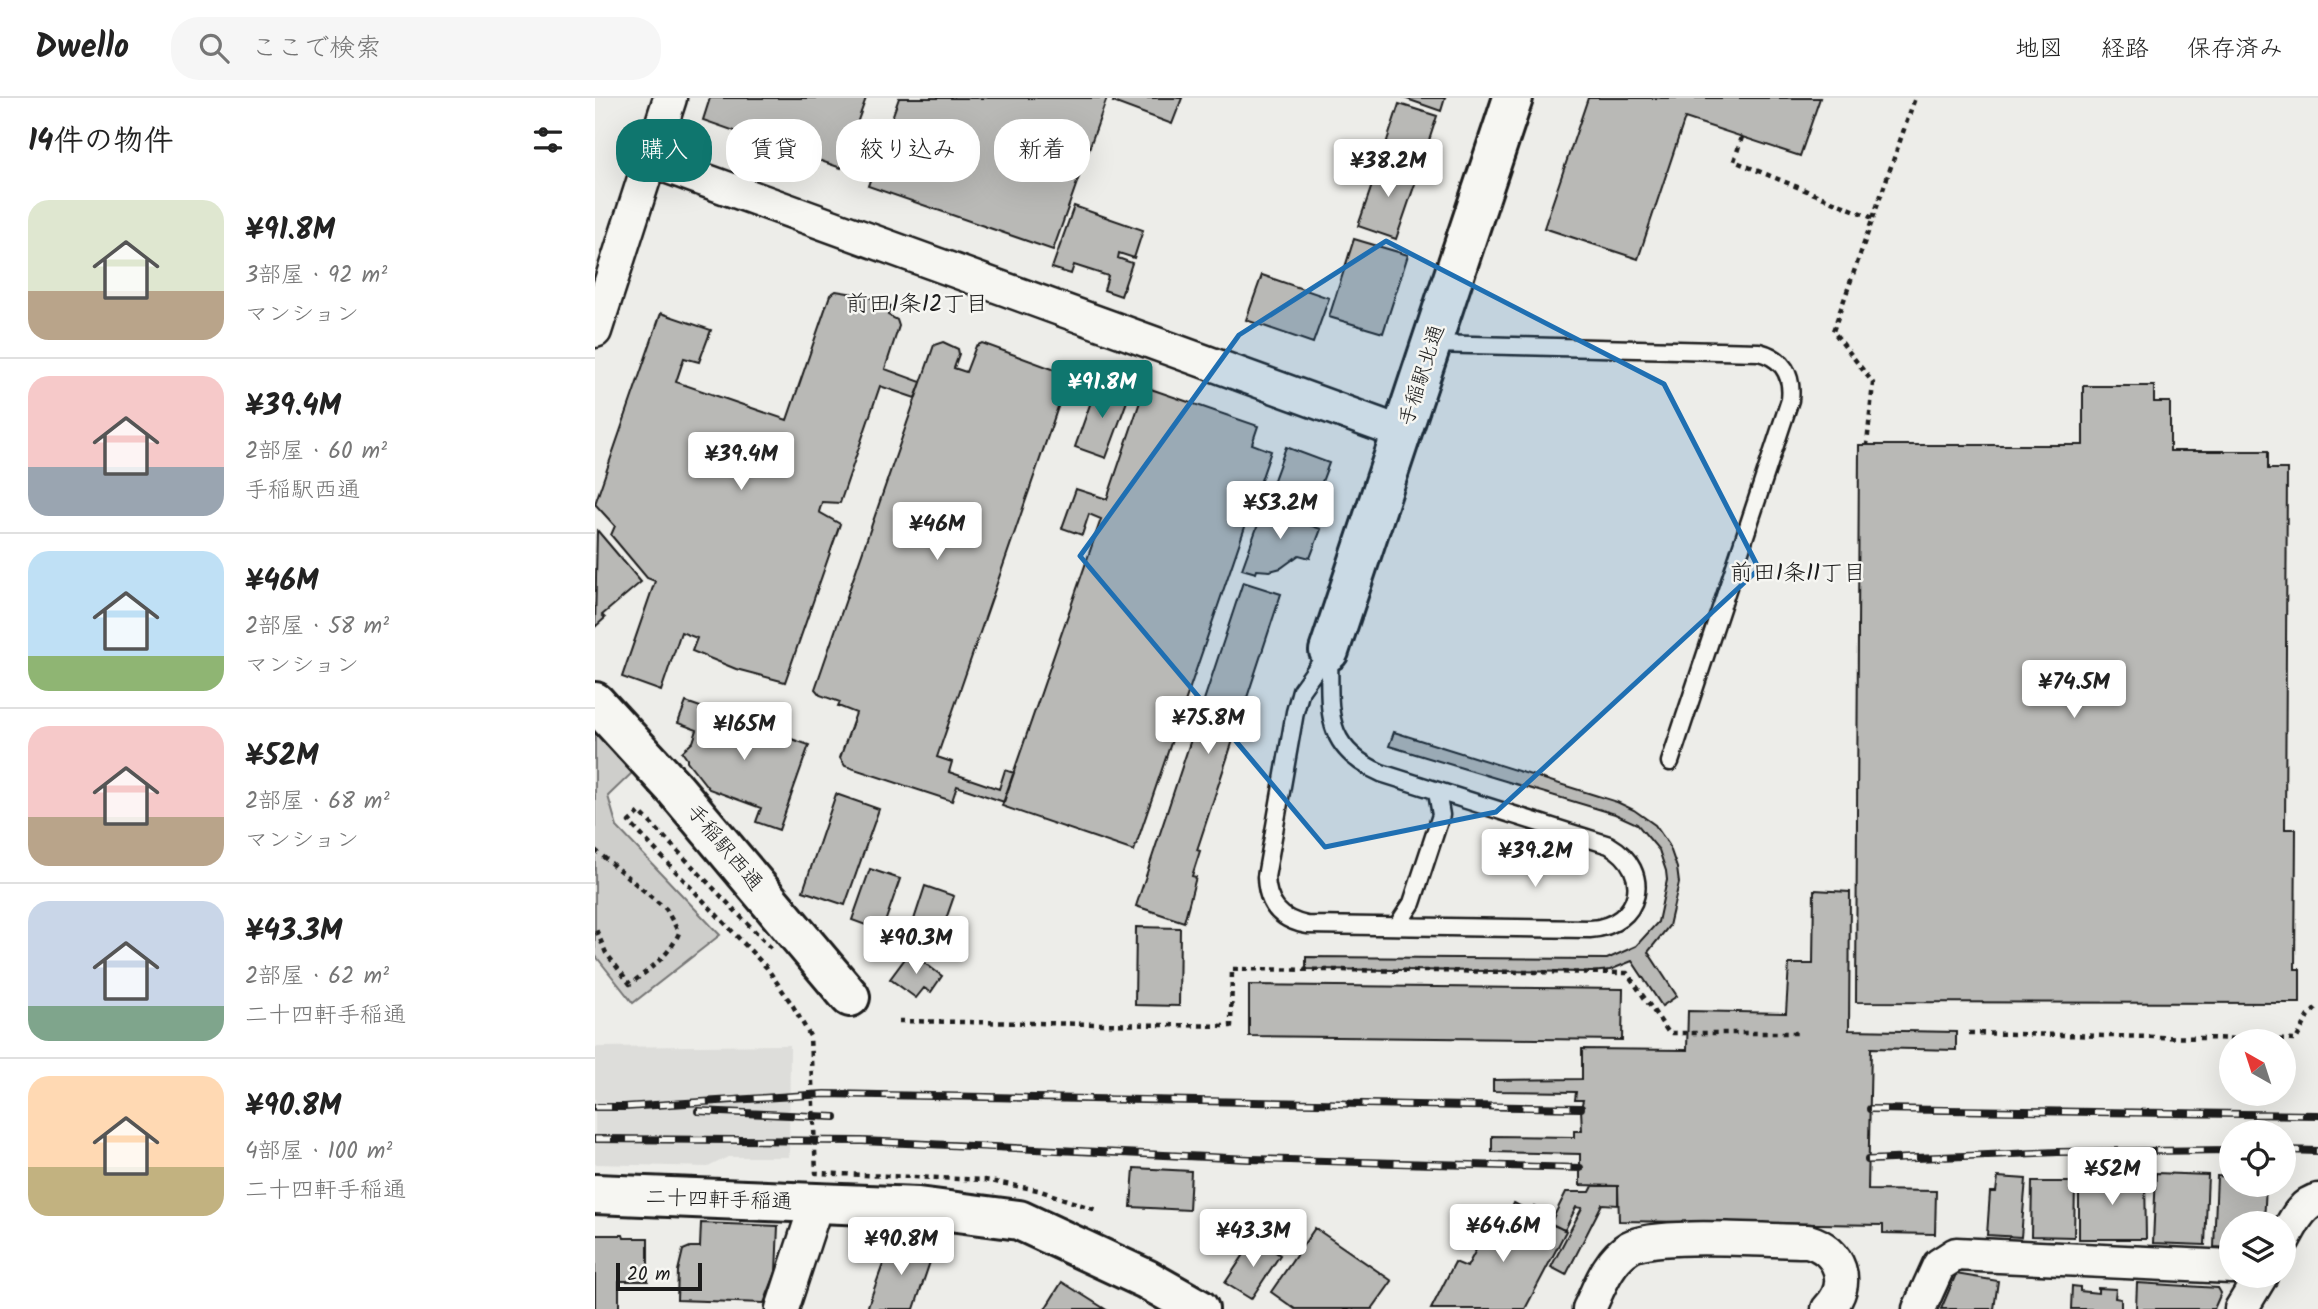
<!DOCTYPE html>
<html lang="ja">
<meta charset="utf-8">
<style>
:root{--surface:#fff;--page:#f6f6f6;--text:#222;--muted:#767676;--line:#e0e0e0;--accent:#0f766e}
body{margin:0;font-family:Kalam,"Klee One",sans-serif;background:var(--page);color:var(--text);height:100vh;display:flex;flex-direction:column;font-size:26px;white-space:nowrap}
*{box-sizing:border-box;margin:0}
p{font-size:23px;color:var(--muted)}
.icon{flex:none;width:38px;height:38px;fill:none;stroke:currentColor;stroke-width:2;stroke-linecap:round;stroke-linejoin:round}
.map{position:relative;flex:1;overflow:hidden}
.sheet{display:flex;flex-direction:column;background:var(--surface);width:595px}
.sheet>*{flex:none}
.banner{position:absolute;left:21px;top:21px;width:665px;height:63px;display:flex;gap:14px}
.needle{width:46px;rotate:321deg}
.controls{position:absolute;left:1624px;top:931px;display:grid;gap:14px}
.controls a{display:grid;place-items:center;width:77px;height:77px;border-radius:50%;background:var(--surface);box-shadow:0 7px 28px #0002;font-size:35px}
.scale{position:absolute;left:21px;bottom:18px;width:86px;box-sizing:border-box;padding-left:7px;border:4px solid #1c1c1c;border-top:0;font-size:19px;line-height:24px;white-space:nowrap;color:#1c1c1c;-webkit-text-stroke:5px #f6f6f2;paint-order:stroke}
.price{position:absolute;translate:-50% -60px;padding:0 16px;border-radius:7px;background:#fff;color:#222;font-size:23px;line-height:46px;filter:drop-shadow(0 2px 4px #0008)}
.price::after{content:'';position:absolute;left:50%;top:42px;width:21px;height:16px;margin-left:-10px;background:inherit;clip-path:polygon(0 0,100% 0,50% 100%)}
.price.active{background:var(--accent);color:#fff}
ul{padding:0;list-style:none}
li{display:flex;align-items:center;gap:21px;height:175px;padding:0 28px}
li+li{border-top:2px solid var(--line)}
li span{display:grid;place-items:center;flex:none;width:196px;height:140px;border-radius:21px;color:#555}
li>.icon{margin-inline-start:auto}
span .icon{width:84px;height:84px;fill:#fffc;stroke-width:1}
li b{font-size:30px}
h2{display:flex;justify-content:space-between;align-items:center;height:84px;padding:0 28px;font-size:30px}
.tag{padding:0 24px;border-radius:28px;background:var(--surface);box-shadow:0 7px 28px #0002;font-size:24px;line-height:63px}
.tag.active{background:var(--accent);color:#fff}
header{display:flex;align-items:center;gap:42px;box-sizing:border-box;height:98px;padding:0 35px;background:var(--surface);border-bottom:2px solid var(--line)}
header strong{font-size:33px}
nav{display:flex;gap:38px;margin-inline-start:auto;font-size:24px}
.search{width:490px;height:63px;background:var(--page);display:flex;align-items:center;gap:18px;box-sizing:border-box;padding:0 24px;border-radius:28px;color:var(--muted);font-size:26px}
main{display:flex;flex:1;min-height:0}
.map>svg:first-child{display:block}
</style>
<header>
<strong>Dwello</strong>
<div class="search"><svg class="icon" aria-label="search" viewBox="0 0 24 24"><circle cx="10" cy="10" r="6"/><path d="M15 15l6 6"/></svg>ここで検索</div>
<nav><a>地図</a><a>経路</a><a>保存済み</a></nav>
</header>
<main>
<section class="sheet">
<h2>14件の物件<svg class="icon" aria-label="filters" viewBox="0 0 24 24"><path d="M4 7h16M4 17h16"/><circle cx="9" cy="7" r="2"/><circle cx="15" cy="17" r="2"/></svg></h2>
<ul>
<li><span style="background:linear-gradient(#dfe7d0 65%,#b9a48a 0)"><svg class="icon" aria-label="home" viewBox="0 0 24 24"><path d="M3 11l9-7 9 7M6 9v11h12V9"/></svg></span><div><b>¥91.8M</b><p>3部屋 · 92 m²</p><p>マンション</p></div></li>
<li><span style="background:linear-gradient(#f6c9c9 65%,#9aa5b1 0)"><svg class="icon" aria-label="home" viewBox="0 0 24 24"><path d="M3 11l9-7 9 7M6 9v11h12V9"/></svg></span><div><b>¥39.4M</b><p>2部屋 · 60 m²</p><p>手稲駅西通</p></div></li>
<li><span style="background:linear-gradient(#bfe0f5 75%,#8fb573 0)"><svg class="icon" aria-label="home" viewBox="0 0 24 24"><path d="M3 11l9-7 9 7M6 9v11h12V9"/></svg></span><div><b>¥46M</b><p>2部屋 · 58 m²</p><p>マンション</p></div></li>
<li><span style="background:linear-gradient(#f6c9c9 65%,#b9a48a 0)"><svg class="icon" aria-label="home" viewBox="0 0 24 24"><path d="M3 11l9-7 9 7M6 9v11h12V9"/></svg></span><div><b>¥52M</b><p>2部屋 · 68 m²</p><p>マンション</p></div></li>
<li><span style="background:linear-gradient(#c9d6e8 75%,#7fa58c 0)"><svg class="icon" aria-label="home" viewBox="0 0 24 24"><path d="M3 11l9-7 9 7M6 9v11h12V9"/></svg></span><div><b>¥43.3M</b><p>2部屋 · 62 m²</p><p>二十四軒手稲通</p></div></li>
<li><span style="background:linear-gradient(#ffd9b3 65%,#c2b280 0)"><svg class="icon" aria-label="home" viewBox="0 0 24 24"><path d="M3 11l9-7 9 7M6 9v11h12V9"/></svg></span><div><b>¥90.8M</b><p>4部屋 · 100 m²</p><p>二十四軒手稲通</p></div></li>
</ul>
</section>
<div class="map">
<svg width="1723" height="1211" viewBox="0 0 1723 1211">
<rect width="100%" height="100%" fill="#edede9"/>
<filter id="ink" filterUnits="userSpaceOnUse"><feTurbulence type="fractalNoise" baseFrequency=".0143" numOctaves="2"/><feDisplacementMap in="SourceGraphic" scale="14" xChannelSelector="R" yChannelSelector="G"/><feConvolveMatrix kernelMatrix="1 2 1 2 8 2 1 2 1" color-interpolation-filters="sRGB"/></filter>
<g filter="url(#ink)">
<path fill="#ddddda" d="M195 947 194 1059H133L113 1069 0 1066V949Z"/>
<path fill="#cececb" stroke="#757574" stroke-width="2" d="M0 630 38 674 13 698 22 729 125 837 38 905 0 857Z"/>
<path fill="#b9b9b6" stroke="#1c1c1c" stroke-width="2" d="M115 0H271L246 70 108 22Z
M304 0H512L458 152 273 88Z
M520 0H587L577 26 518 4Z
M809 0H850L846 13Z
M993 0H1225L1205 58 1090 20 1043 161 949 130Z
M804 6 842 18 826 67 788 55Z
M786 61 824 74 801 141 763 128Z
M479 108 548 132 539 160 524 155 523 160 537 165 526 198 509 192 513 178 479 167 476 176 457 170Z
M759 141 813 157 788 235 734 219Z
M667 177 734 200 718 245 651 222Z
M241 193 271 198 296 208 293 217 302 222 304 228 290 271 326 284 320 300 285 288 245 405 227 404 224 414 245 426 190 584 141 571 97 553 102 540 86 534 66 593 27 579 60 483 52 480 16 437 20 428 0 406 66 215 116 232 104 264 89 260 81 284 192 322 235 197Z
M348 244 363 251 364 256 359 270 371 274 381 248 387 245 474 277 342 659 357 664 354 674 404 691 410 672 419 675 409 704 362 688 357 703 250 668 245 660 261 615 243 608 245 604 225 597 220 591 339 247Z
M503 284 535 295 511 360 480 349Z
M1488 288H1559V304H1575V353H1673V371H1692L1690 731H1701L1700 871H1705V905L1261 904 1264 347H1488Z
M550 289 663 328 657 346 676 353 539 753 407 708 506 421 494 416 487 437 467 430 481 391 512 401Z
M691 349 734 365 715 416 672 401Z
M670 407 710 421 708 425 726 431 715 460 704 457 686 470 675 473 662 472 661 475 647 471Z
M2 432 46 484 7 517 10 520 0 529Z
M648 484 686 496 602 752 605 753 597 778 601 779 589 824 541 808Z
M91 604 214 647 184 732 161 724 166 710 114 691 92 663V661L87 654 98 644 102 632 83 625Z
M799 634 1022 704 1039 712 1060 727 1074 747 1082 770 1084 785 1074 828 1053 854 1082 898 1067 908 1037 863 1015 872 997 874 711 871V859L1012 861 1041 848 1063 824 1072 782 1071 773 1064 752 1042 726 1020 716 794 648Z
M241 696 284 711 250 807 208 793Z
M275 771 305 781 287 833 257 822Z
M330 788 359 798 349 827 362 832 356 847 341 842 340 846 314 837Z
M1219 792 1255 794 1254 932 1361 934V952L1276 950 1273 1092 1341 1093 1340 1136 1288 1135V1127L1024 1123 1023 1088 985 1087V1056L897 1054V1038L979 1039V1033H987L986 1010 988 1002H980L981 994 898 993V982L987 981V951L1092 952 1093 913 1191 915 1194 866H1218Z
M541 829 585 830 584 908 540 907Z
M315 854 347 878 336 894 329 890 321 900 295 881Z
M654 887 1028 891 1027 942 654 938Z
M539 1070 596 1073 594 1112 536 1109Z
M1561 1075 1613 1077 1610 1147 1558 1145Z
M1550 1077 1551 1141H1484V1078Z
M1622 1078 1636 1079V1087H1671L1669 1125H1636V1150L1619 1149Z
M1403 1079 1431 1081 1426 1139 1392 1137 1395 1094H1401Z
M1437 1084H1480L1479 1139 1436 1138Z
M998 1088H1023V1107L1007 1106 971 1177 956 1169 987 1110 981 1109 970 1132 955 1126 971 1094H995Z
M919 1105 936 1114 939 1108 946 1112 943 1119 971 1133 930 1211H836L860 1164 872 1169 900 1116 911 1122Z
M106 1125 183 1128 181 1174 169 1205 82 1202 83 1173 88 1152 95 1149H105Z
M720 1130 797 1183 777 1211H700L676 1194Z
M0 1137H28L29 1140H53V1183H24V1211H0Z
M660 1140 685 1157 656 1201 630 1185Z
M297 1141 338 1155 319 1211H276L273 1208Z
M1361 1176 1403 1183 1399 1211H1346Z
M467 1184 510 1211H450Z
M1542 1185 1623 1190 1626 1195 1619 1211H1541Z
M1477 1188 1485 1189V1193L1503 1195V1190L1521 1191 1520 1200 1526 1201V1211H1476Z"/>
<g fill="none" stroke-linecap="round" stroke-linejoin="round">
<g stroke="#1c1c1c" stroke-width="21">
<path id="service" d="M836 246 1164 254C1188 260 1198 277 1195 302L1075 664
M734 553C736 609 725 648 786 675L1014 747C1059 773 1046 828 995 831L712 827C685 822 672 806 671 779L700 614 706 592Z
M802 828 817 805 846 717 842 694"/>
</g>
<g stroke="#1c1c1c" stroke-width="37">
<path id="minor" d="M54 62 807 335
M0 233 75 0
M1689 1141C1697 1127 1706 1105 1723 1102
M187 1211 222 1104
M994 1211C1004 1190 1013 1162 1035 1149 1063 1134 1176 1143 1213 1143 1245 1152 1258 1186 1233 1211
M1324 1211 1344 1167 1361 1156 1636 1169
M1646 1211 1666 1178"/>
</g>
<g stroke="#1c1c1c" stroke-width="44">
<path id="tertiary" d="M734 553 918 0
M0 604 80 691 255 899
M0 1096 323 1109 424 1122 551 1181 604 1211"/>
</g>
<path stroke="#1c1c1c" stroke-width="4.5" stroke-dasharray="5 5" stroke-linecap="butt" d="M1147 39 1139 63 1278 120 1238 233 1278 285 1272 347
M1278 120 1320 0
M0 752 71 811 84 835C74 858 55 871 35 886L11 855 0 829
M304 923 636 928 637 871 1032 875 1074 935H1204
M1374 935 1701 942 1713 919 1723 908"/>
<use href="#service" stroke="#f6f6f2" stroke-width="16"/>
<use href="#minor" stroke="#f6f6f2" stroke-width="32"/>
<use href="#tertiary" stroke="#f6f6f2" stroke-width="38"/>
<g stroke="#1c1c1c" stroke-width="8">
<path id="rail" d="M0 1009H29L230 996 986 1010
M1275 1011 1723 1017
M103 1013 240 1019
M0 1041 267 1043 655 1061 985 1070
M1689 1052 1723 1053
M1273 1062 1463 1054 1636 1052"/>
</g>
<use href="#rail" stroke="#f6f6f2" stroke-width="5" stroke-dasharray="16" stroke-linecap="butt"/>
<path stroke="#1c1c1c" stroke-width="4.5" stroke-dasharray="5 5" stroke-linecap="butt" d="M176 850 45 714 34 724 172 870 198 908 215 938 221 1075 390 1082 443 1092 501 1112"/>
</g>
</g>
<path fill="#1f6fb2" fill-opacity="0.2" stroke="#1f6fb2" stroke-width="5" stroke-linejoin="round" d="M791 143 1069 286 1164 471 901 714 730 749 485 458 644 237Z"/>
<g text-anchor="middle" stroke-width="5" stroke-linejoin="round" paint-order="stroke">
<g font-size="21" fill="#1c1c1c" stroke="#f6f6f2">
<text transform="translate(826 277) rotate(-72)" y="7">手稲駅北通</text>
<text transform="translate(130 749) rotate(50)" y="7">手稲駅西通</text>
<text transform="translate(124 1101) rotate(2)" y="7">二十四軒手稲通</text>
</g>
<g font-size="23" fill="#1c1c1c" stroke="#f6f6f2">
<text x="322" y="213">前田1条12丁目</text>
<text x="1203" y="482">前田1条11丁目</text>
</g>
</g>
</svg>
<div class="controls">
<a><svg class="needle" viewBox="-14 -14 28 28"><path d="M0-13l5 13h-10z" fill="#e53935"/><path d="M0 13l5-13h-10z" fill="#767676"/></svg></a>
<a><svg class="icon" aria-label="locate" viewBox="0 0 24 24"><circle cx="12" cy="12" r="6"/><path d="M12 2v4M12 18v4M2 12h4M18 12h4"/></svg></a>
<a><svg class="icon" aria-label="layers" viewBox="0 0 24 24"><path d="M12 4l9 5-9 5-9-5zM3 14l9 5 9-5"/></svg></a>
</div>
<div class="scale">20 m</div>
<b class="price" style="left:793px;top:101px">¥38.2M</b>
<b class="price active" style="left:507px;top:322px">¥91.8M</b>
<b class="price" style="left:146px;top:394px">¥39.4M</b>
<b class="price" style="left:685px;top:443px">¥53.2M</b>
<b class="price" style="left:342px;top:464px">¥46M</b>
<b class="price" style="left:1479px;top:622px">¥74.5M</b>
<b class="price" style="left:613px;top:658px">¥75.8M</b>
<b class="price" style="left:149px;top:664px">¥165M</b>
<b class="price" style="left:940px;top:791px">¥39.2M</b>
<b class="price" style="left:321px;top:878px">¥90.3M</b>
<b class="price" style="left:1517px;top:1109px">¥52M</b>
<b class="price" style="left:908px;top:1166px">¥64.6M</b>
<b class="price" style="left:658px;top:1171px">¥43.3M</b>
<b class="price" style="left:306px;top:1179px">¥90.8M</b>
<div class="banner">
<a class="tag active">購入</a>
<a class="tag">賃貸</a>
<a class="tag">絞り込み</a>
<a class="tag">新着</a>
</div>
</div>
</main>
